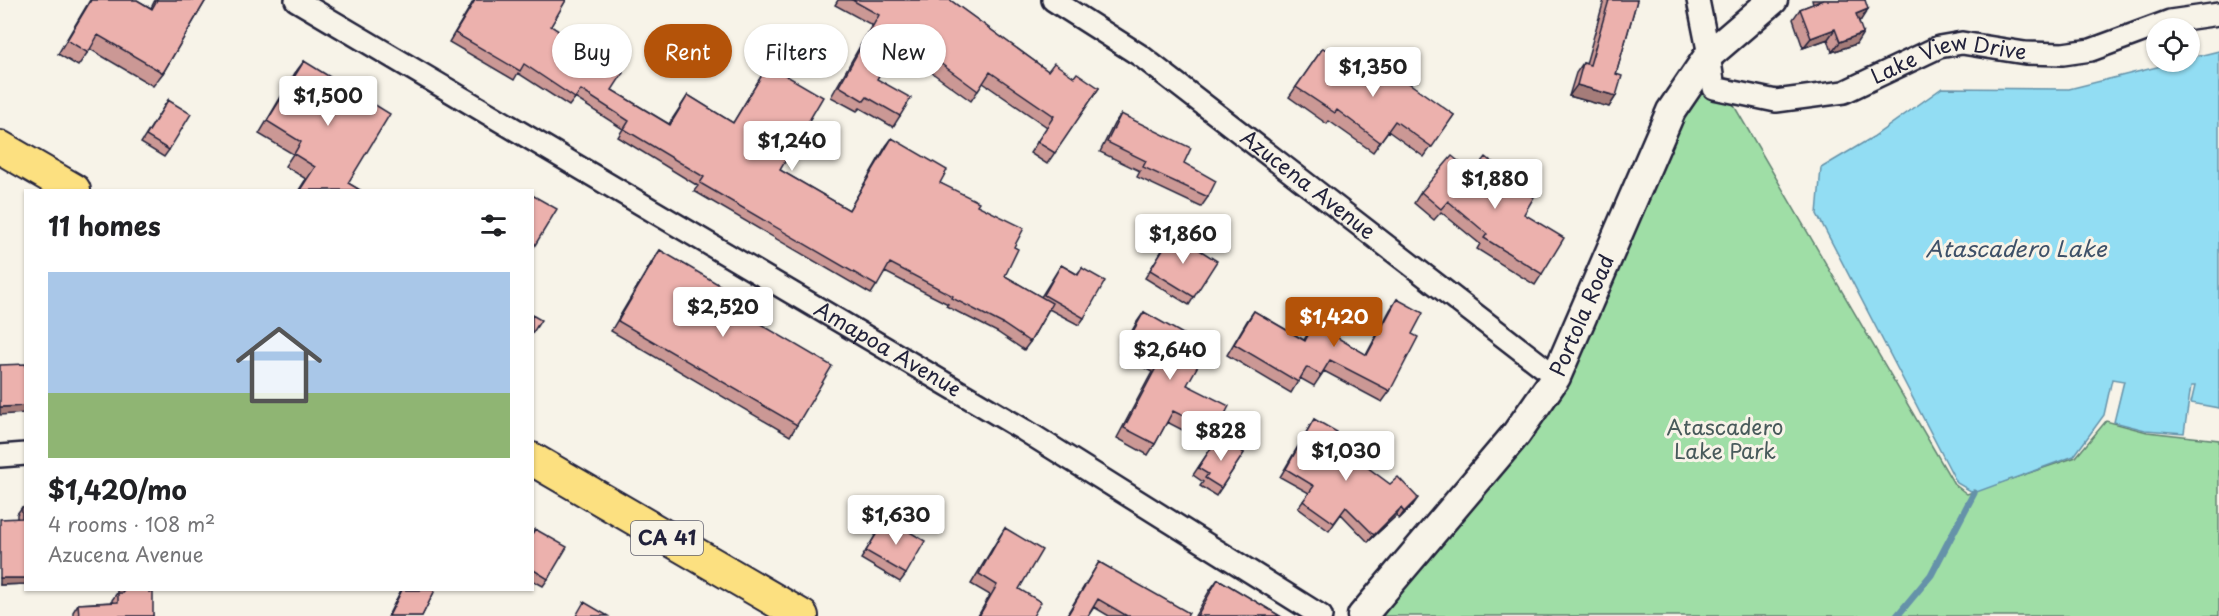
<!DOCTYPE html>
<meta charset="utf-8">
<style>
:root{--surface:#fff;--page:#f2f2f2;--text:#202124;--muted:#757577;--line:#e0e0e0;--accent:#b45309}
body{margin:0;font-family:"Playpen Sans",sans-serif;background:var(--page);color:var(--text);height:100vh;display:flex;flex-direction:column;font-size:22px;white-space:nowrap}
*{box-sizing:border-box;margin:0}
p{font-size:20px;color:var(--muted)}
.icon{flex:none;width:33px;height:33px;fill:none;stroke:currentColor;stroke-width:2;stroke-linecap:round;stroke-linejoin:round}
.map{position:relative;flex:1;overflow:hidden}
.details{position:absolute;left:24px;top:189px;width:510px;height:402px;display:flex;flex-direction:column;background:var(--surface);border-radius:0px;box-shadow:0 2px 4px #0004}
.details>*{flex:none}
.hud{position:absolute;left:552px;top:24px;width:570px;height:54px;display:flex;gap:12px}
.controls{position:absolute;left:2146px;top:18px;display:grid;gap:12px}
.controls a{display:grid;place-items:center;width:54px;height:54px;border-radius:50%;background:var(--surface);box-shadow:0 2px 4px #0004;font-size:30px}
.price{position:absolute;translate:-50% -51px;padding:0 14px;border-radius:6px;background:#fff;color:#222;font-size:20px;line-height:39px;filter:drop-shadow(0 2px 3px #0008)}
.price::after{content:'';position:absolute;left:50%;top:36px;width:18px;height:14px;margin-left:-9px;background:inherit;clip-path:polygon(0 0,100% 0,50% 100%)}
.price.on{background:var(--accent);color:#fff}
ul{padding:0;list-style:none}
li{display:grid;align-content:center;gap:12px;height:318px;padding:0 24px}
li+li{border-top:2px solid var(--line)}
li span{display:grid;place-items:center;height:186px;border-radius:0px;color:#555}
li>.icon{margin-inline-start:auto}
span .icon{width:108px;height:108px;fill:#fffc;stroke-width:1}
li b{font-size:26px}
h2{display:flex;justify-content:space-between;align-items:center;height:72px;padding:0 24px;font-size:26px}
.chip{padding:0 21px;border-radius:27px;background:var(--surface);box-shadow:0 2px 4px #0004;font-size:21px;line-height:54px}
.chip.on{background:var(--accent);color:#fff}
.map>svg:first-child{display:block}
</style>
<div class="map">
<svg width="2219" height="616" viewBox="0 0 2219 616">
<rect width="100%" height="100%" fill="#f7f3e8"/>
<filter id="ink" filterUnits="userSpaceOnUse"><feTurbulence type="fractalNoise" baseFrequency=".0167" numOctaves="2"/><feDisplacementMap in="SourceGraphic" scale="12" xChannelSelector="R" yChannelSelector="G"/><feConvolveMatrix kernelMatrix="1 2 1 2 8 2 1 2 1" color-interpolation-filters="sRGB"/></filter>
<g filter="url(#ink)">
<path fill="#9fdea6" stroke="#608070" stroke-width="1.5" d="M1708 61 1954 484 1967 494 2076 457 2106 421 2147 432 2219 440V616H1361L1561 374Z"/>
<path fill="#92ddf3" stroke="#6592a9" stroke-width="1.5" d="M2219 51V408L2191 403 2195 386H2191L2184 433 2145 430 2114 422 2124 381 2112 379 2104 415 2074 456 1974 493 1957 483 1817 214 1821 168 1873 137 1942 88 2069 89 2177 62H2190V58Z"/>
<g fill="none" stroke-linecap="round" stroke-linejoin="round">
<path stroke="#6592a9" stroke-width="7" d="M1897 616 1931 575 1974 493"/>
<g stroke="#22223b" stroke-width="26">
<g id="street">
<path id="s1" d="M296 0 1024 430 1321 616"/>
<path id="s2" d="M1053 0 1141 56 1556 377"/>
<path id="s3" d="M1698 0 1709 55 1714 88 1776 101 1844 92 1939 47 1962 43 2025 53 2063 54 2091 50 2170 21 2219 14"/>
<path d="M0 456 26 454"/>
</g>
</g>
<g stroke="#22223b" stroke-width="33">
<g id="secondary">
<path id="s4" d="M1362 616 1516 434 1556 377 1671 111 1709 55 1773 0"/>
</g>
</g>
<g stroke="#22223b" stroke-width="36">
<path id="primary" d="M0 147 74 190
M532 459 802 616"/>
</g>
<use href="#street" stroke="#f7f3e8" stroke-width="21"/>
<use href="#secondary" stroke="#f7f3e8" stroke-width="28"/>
<use href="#primary" stroke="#fce080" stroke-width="32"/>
</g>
<path fill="#cb9895" stroke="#22223b" stroke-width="1.5" d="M90 0H137L151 8 155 0H206L163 73 153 86 90 49 78 66 58 54Z
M474 0H566L551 26 612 90 669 124 688 95 733 123 768 65 780 170 849 210 886 146 892 138 940 183 977 205 1014 247 1005 276 1041 297 1061 265 1077 274 1082 268 1084 318 1079 325 1049 309 1030 342 1024 350 997 332 946 306 948 304 885 272 871 294 694 191 698 186 618 137 623 129 575 98 569 106 518 73 514 80 449 42Z
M838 0H950L1048 71 1074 77 1099 88 1047 164 1030 153 1047 127 983 83 971 101 895 46 877 79 900 116 893 127 860 108 857 111 831 97 872 25 835 5Z
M1604 0H1637L1616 74V96L1609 107 1569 96 1576 73 1583 63 1586 64Z
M1812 0H1865L1861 20 1859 21 1856 44 1832 52 1828 39 1803 48 1793 19 1800 9 1813 4Z
M1323 48 1340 60 1392 80 1454 115 1424 157 1388 131 1373 152 1329 121 1327 124 1289 97Z
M304 61 348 183 360 190H299L306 179 285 166 293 154 259 134 295 73Z
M168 100 169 150 164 157 141 143Z
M1121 114 1184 163 1208 197 1201 207 1137 177 1140 171 1100 152 1114 124Z
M1473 173 1503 178 1524 214 1542 274 1535 285 1477 249 1480 244 1441 212 1434 220 1414 203 1421 192Z
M1173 233 1194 297 1189 305 1145 278Z
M660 250 728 305 797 425 790 436 611 331 653 260Z
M1397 299 1412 334 1390 391 1382 402 1324 371 1314 386 1300 378 1291 393 1227 355 1247 321 1254 311 1304 340 1314 324 1366 355 1390 310Z
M1144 312 1216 432 1208 443 1167 422 1155 444 1148 455 1117 438 1152 372 1119 354 1137 322Z
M1314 419 1332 441 1413 505 1399 519 1396 516 1368 542 1341 514 1329 531 1298 508 1309 493 1280 477Z
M1219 436 1244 453 1216 496 1200 486 1203 482 1193 475Z
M22 507H26V584L0 585 17 518V514Z
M886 518 906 574 900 582 861 559Z
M1005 528 1019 589 1033 616H978L990 595 971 584 998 539Z
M532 533 548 579 543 586 532 580Z
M1099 562 1187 616H1109L1094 607 1088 616H1066Z
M1218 579 1280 616H1195L1210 590Z
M117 590H149L153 616H73V612L78 604 112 602V600L117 593Z
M401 590H435L422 616H388Z"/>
<path fill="#a57c79" stroke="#22223b" stroke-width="1.5" d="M1868 9 1861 20 1849 25 1856 14Z
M1835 29 1828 39 1803 48 1811 38Z
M1863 33 1856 44 1832 52 1840 42Z
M1577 85 1616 96 1609 107 1569 96Z
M26 406V413L0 415V407Z
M1418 498 1413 505 1399 519 1404 512Z
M1401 508 1396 516 1368 542 1374 535Z
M0 578H26V584L0 585Z"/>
<path fill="#ecb1ad" stroke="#22223b" stroke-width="1.5" d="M91 0H137L152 9 157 0H206L163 73 98 35 88 53 67 40Z
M475 0H566L551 26 623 73 612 90 670 125 688 95 733 123 768 65 823 97 780 170 849 210 892 138 947 170 940 183 979 202 977 205 1024 228 1014 247 1018 249 1005 276 1052 303 1030 342 1003 324 952 298 953 296 890 263 877 286 700 183 704 177 624 129 629 121 581 90 575 98 524 64 520 71 455 33Z
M852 0H950L1048 71 1054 63 1074 77 1077 73 1099 88 1055 153 1037 142 1054 116 990 72 978 91 902 35 877 79 911 98 900 116 867 97 864 101 839 86 879 15Z
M1609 0H1637L1616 74 1622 76 1616 96 1577 85 1583 63 1590 65Z
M1823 0H1865L1868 9 1856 14 1863 33 1840 42 1835 29 1811 38 1800 9Z
M1323 48 1340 60 1348 49 1392 80 1396 74 1454 115 1432 147 1395 121 1380 142 1337 110 1335 113 1296 87Z
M304 61 390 114 348 183 360 190H300L315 167 294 154 301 142 267 121Z
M168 100 191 114 169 150 146 136Z
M1121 114 1191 148 1184 163 1216 181 1208 197 1143 167 1146 161 1107 142Z
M1452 156 1473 173 1486 157 1506 173 1502 177 1534 197 1524 214 1564 238 1542 274 1484 238 1487 234 1448 201 1441 209 1421 192Z
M532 195 557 209 532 250Z
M1173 233 1217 261 1194 297 1150 270Z
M660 250 735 294 728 305 832 366 797 425 618 321Z
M1061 265 1078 275 1082 268 1105 281 1084 318 1044 295Z
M1397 299 1423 313 1412 334 1418 337 1390 391 1330 360 1321 375 1307 367 1298 382 1234 344 1254 311 1305 341 1314 324 1367 355Z
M1144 312 1208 348 1187 385 1229 406 1216 432 1173 411 1155 444 1124 428 1159 362 1126 344Z
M532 315 541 320 532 334Z
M26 364V406L0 407V365Z
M1314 419 1337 432 1332 441 1390 484 1398 477 1418 498 1404 512 1401 508 1374 535 1346 507 1334 523 1303 501 1314 486 1286 469Z
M1219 436 1244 453 1221 488 1205 478 1208 474 1198 468Z
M22 507H26V578H0V519L22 518Z
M886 518 925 541 906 574 866 551Z
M1005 528 1042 550 1019 589 1041 602 1033 616H979L997 585 979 574Z
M535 529 567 547 548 579 532 569V534Z
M1099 562 1189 613 1187 616H1127L1098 599 1088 616H1067Z
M1218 579 1280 616H1197Z
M122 590H149V592L153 591V616H79L78 604 118 602V593H123Z
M402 590H435L422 616H389Z
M584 602 608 616H576Z"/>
</g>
<g text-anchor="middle" stroke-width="6" stroke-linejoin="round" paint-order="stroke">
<rect fill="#f7f3e8" stroke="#62616f" stroke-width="1.5" x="631" y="521" width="72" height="34" rx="4.5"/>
<g font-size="20" font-weight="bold" fill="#22223b">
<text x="667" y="545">CA 41</text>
</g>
<g font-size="21" fill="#22223b" stroke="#f7f3e8">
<text dy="7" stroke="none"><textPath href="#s3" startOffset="334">Lake View Drive</textPath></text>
<text dy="7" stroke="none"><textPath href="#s2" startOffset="315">Azucena Avenue</textPath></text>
<text dy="7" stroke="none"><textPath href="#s4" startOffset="375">Portola Road</textPath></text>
<text dy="7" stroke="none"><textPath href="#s1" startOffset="687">Amapoa Avenue</textPath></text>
</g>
<g font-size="21" fill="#485a5b" stroke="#f7f3e8">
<text x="1725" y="435">Atascadero<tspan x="1725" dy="24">Lake Park</tspan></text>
</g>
<g font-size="22" font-style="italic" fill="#3e5169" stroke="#f7f3e8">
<text x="2016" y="257">Atascadero Lake</text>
</g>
</g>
</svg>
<div class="controls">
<a><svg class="icon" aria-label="locate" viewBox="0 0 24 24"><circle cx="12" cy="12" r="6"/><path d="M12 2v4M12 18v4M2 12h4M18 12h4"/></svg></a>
</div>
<b class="price" style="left:1373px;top:98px">$1,350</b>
<b class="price" style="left:328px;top:127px">$1,500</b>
<b class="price" style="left:792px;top:172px">$1,240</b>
<b class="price" style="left:1495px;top:210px">$1,880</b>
<b class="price" style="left:1183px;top:265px">$1,860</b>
<b class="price" style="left:723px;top:338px">$2,520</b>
<b class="price on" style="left:1334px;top:348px">$1,420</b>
<b class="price" style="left:1170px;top:381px">$2,640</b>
<b class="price" style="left:1221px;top:462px">$828</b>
<b class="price" style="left:1346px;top:482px">$1,030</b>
<b class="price" style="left:896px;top:546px">$1,630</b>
<div class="hud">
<a class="chip">Buy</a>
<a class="chip on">Rent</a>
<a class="chip">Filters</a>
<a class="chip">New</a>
</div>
<section class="details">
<h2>11 homes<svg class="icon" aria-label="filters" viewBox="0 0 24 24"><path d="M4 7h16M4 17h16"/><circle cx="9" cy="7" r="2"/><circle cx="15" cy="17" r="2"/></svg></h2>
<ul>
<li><span style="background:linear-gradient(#a9c7e8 65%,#8fb573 0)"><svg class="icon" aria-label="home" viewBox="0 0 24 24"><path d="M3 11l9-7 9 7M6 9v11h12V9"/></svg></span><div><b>$1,420/mo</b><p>4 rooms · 108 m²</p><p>Azucena Avenue</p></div></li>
</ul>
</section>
</div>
